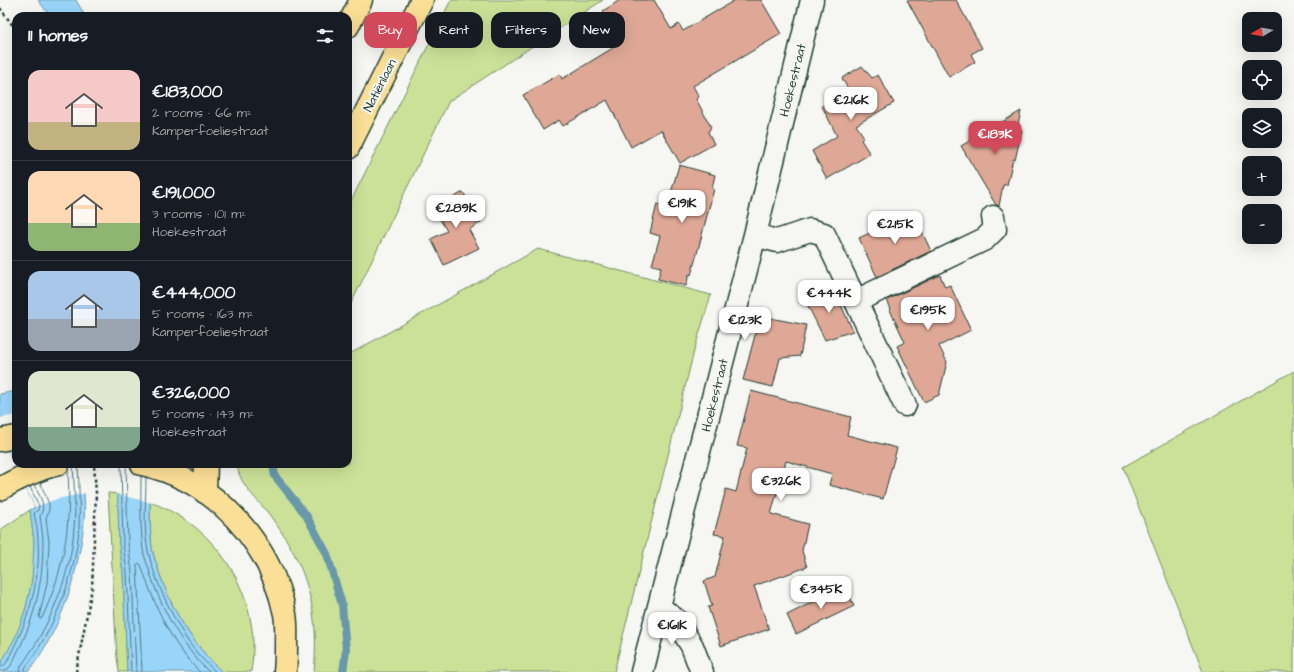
<!DOCTYPE html>
<meta charset="utf-8">
<style>
:root{--surface:#171b24;--page:#242831;--text:#f1f3f6;--muted:#9ea1a6;--line:#363941;--accent:#d1495b}
body{margin:0;font-family:"Architects Daughter",sans-serif;background:var(--page);color:var(--text);height:100vh;display:flex;flex-direction:column;font-size:15px;white-space:nowrap}
*{box-sizing:border-box;margin:0}
p{font-size:13px;color:var(--muted)}
.icon{flex:none;width:22px;height:22px;fill:none;stroke:currentColor;stroke-width:2;stroke-linecap:round;stroke-linejoin:round}
.map{position:relative;flex:1;overflow:hidden}
.panel{position:absolute;left:12px;top:12px;width:340px;height:456px;display:flex;flex-direction:column;background:var(--surface);border-radius:12px;box-shadow:0 4px 16px #0002}
.panel>*{flex:none}
.banner{position:absolute;left:364px;top:12px;width:380px;height:36px;display:flex;gap:8px}
.needle{width:26px;rotate:260deg}
.tools{position:absolute;left:1242px;top:12px;display:grid;gap:8px}
.tools a{display:grid;place-items:center;width:40px;height:40px;border-radius:8px;background:var(--surface);box-shadow:0 4px 16px #0002;font-size:20px}
.price{position:absolute;translate:-50% -34px;padding:0 9px;border-radius:8px;background:#fff;color:#222;font-size:13px;line-height:26px;filter:drop-shadow(0 1px 2px #0008)}
.price::after{content:'';position:absolute;left:50%;top:24px;width:12px;height:9px;margin-left:-6px;background:inherit;clip-path:polygon(0 0,100% 0,50% 100%)}
.price.on{background:var(--accent);color:#fff}
ul{padding:0;list-style:none}
li{display:flex;align-items:center;gap:12px;height:100px;padding:0 16px}
li+li{border-top:1px solid var(--line)}
li span{display:grid;place-items:center;flex:none;width:112px;height:80px;border-radius:12px;color:#555}
li>.icon{margin-inline-start:auto}
span .icon{width:48px;height:48px;fill:#fffc;stroke-width:1}
li b{font-size:17px}
h2{display:flex;justify-content:space-between;align-items:center;height:48px;padding:0 16px;font-size:17px}
.chip{padding:0 14px;border-radius:12px;background:var(--surface);box-shadow:0 4px 16px #0002;font-size:14px;line-height:36px}
.chip.on{background:var(--accent);color:#fff}
.map>svg:first-child{display:block}
</style>
<div class="map">
<svg width="1294" height="672" viewBox="0 0 1294 672">
<rect width="100%" height="100%" fill="#f6f6f2"/>
<filter id="ink" filterUnits="userSpaceOnUse"><feTurbulence type="fractalNoise" baseFrequency=".025" numOctaves="2"/><feDisplacementMap in="SourceGraphic" scale="8" xChannelSelector="R" yChannelSelector="G"/><feConvolveMatrix kernelMatrix="1 2 1 2 8 2 1 2 1" color-interpolation-filters="sRGB"/></filter>
<g filter="url(#ink)">
<path fill="#cbe197" stroke="#758f66" d="M451 0H603L449 101 348 310V207Z
M538 249 711 295 694 351 614 672H314C320 612 307 565 271 517 259 500 239 486 237 464H348V355Z
M1294 371V672H1203L1123 467Z
M108 493 118 494 119 544 123 572 127 672H119L117 658Z
M150 502C206 522 244 571 252 629 254 643 253 658 251 672H222C192 643 172 611 159 572 157 564 153 556 152 548 150 533 150 518 150 502Z
M30 510C31 520 33 531 34 541 37 578 22 635 0 665V530Z"/>
<path fill="#99d4f9" stroke="#6898aa" d="M38 0H76L85 16H50Z
M16 391V464H82C84 486 86 509 83 531 76 581 59 633 28 672H0V665L16 636 26 608 32 580 34 542 30 510 35 507 0 434V394Z
M117 464 150 502C150 518 150 533 152 548 153 556 157 564 159 572 172 611 192 643 222 672H127L123 572 119 544Z"/>
<path fill="#f6f6f2" d="M16 415V464H84L86 493 57 499 35 507 0 434V418Z
M115 464H152V503L116 494Z"/>
<g fill="none" stroke-linecap="round" stroke-linejoin="round">
<path stroke="#507983" stroke-width="1" d="M121 464 123 544 127 572 131 672
M126 464 128 543 132 572 136 672
M141 476C141 501 140 525 143 550 144 557 148 565 150 573 162 610 181 645 209 672
M146 478C146 502 143 527 148 551 155 581 170 612 186 638 194 651 205 662 216 672
M40 482 49 504V510L46 518 49 542 47 583 39 617 40 619 42 618C65 568 71 525 68 471
M0 667C7 666 9 657 12 651 29 619 41 577 38 541 38 532 36 522 34 513L38 510 39 506 30 487
M3 672C11 669 14 660 17 653 35 618 43 582 43 543 43 534 41 525 40 516 47 505 39 495 34 485
M20 672 21 666C49 628 71 575 74 528 76 507 74 485 73 464
M25 672V668C53 632 76 574 79 528 80 506 79 485 78 464
M142 672 137 565 139 563 141 565C154 603 170 644 200 672"/>
<path stroke="#6898aa" stroke-width="8" d="M273 464 275 476 306 515 327 554 342 605 346 650 343 672"/>
</g>
<path fill="#dfa896" stroke="#1f3d34" d="M620 0H654L671 29 679 24 683 31 735 0H761L781 34 693 86 699 97 696 99 711 127 708 132 714 144 680 163 661 130 631 147 607 100 563 126 559 120 543 130 523 95 560 74 562 79 621 43 603 11Z
M907 0H956L982 48 971 54 975 62 949 77Z
M862 66 872 78 878 75 894 103 856 125 864 137 861 140 870 154 827 179 812 151 837 136 822 106 849 91 842 78Z
M1021 111 1017 129 1022 130 1015 160 1013 159 1007 185H1003L999 206 996 205 961 146Z
M679 165 715 175 712 188 714 189 699 246 691 275 689 274 686 286 658 279 661 267 652 265 660 236 650 233 657 204 667 207Z
M463 192 481 222 469 230 479 248 444 265 431 239 447 231 435 211 442 207 441 205Z
M913 213 931 251 877 277 859 238Z
M940 275 945 287 950 285 971 330 939 346 947 362 939 395 924 402 897 346 905 342 890 310 891 309 887 300Z
M832 286 853 331 825 340 804 298Z
M770 318 806 325 800 356 780 358 773 387 743 380 759 320 767 322Z
M751 391 851 417 847 435 897 448 883 499 829 485 832 474 786 461 771 514 808 524 802 551 807 567 754 586 769 629 721 646 708 607 712 606 704 581 715 577 725 536 714 534 726 489 736 492 747 448 737 446Z
M845 586 854 606 796 634 787 615Z"/>
<g fill="none" stroke-linecap="round" stroke-linejoin="round">
<g stroke="#1f3d34" stroke-width="25">
<path id="minor" d="M755 235 777 241 810 230 824 234 905 405
M856 301 985 239 995 229 993 217
M659 607 676 620 692 646 702 672
M642 672 755 235 812 0"/>
</g>
<g stroke="#1f3d34" stroke-width="25">
<path id="major" d="M142 464C215 480 270 542 285 614 287 625 286 637 286 648 286 656 286 664 285 672
M0 489C19 478 37 469 58 464"/>
</g>
<g stroke="#1f3d34" stroke-width="25">
<path id="highway" d="M348 26 361 0
M348 148 422 0
M0 440 16 437
M205 492 206 464"/>
</g>
<path stroke="#1f3d34" stroke-width="2.5" stroke-dasharray="3 3" stroke-linecap="butt" d="M0 8 16 30
M76 672 92 588 96 493 94 464"/>
<use href="#minor" stroke="#f6f6f2" stroke-width="22"/>
<use href="#major" stroke="#fadf96" stroke-width="22"/>
<use href="#highway" stroke="#fadf96" stroke-width="22"/>
</g>
</g>
<g text-anchor="middle" stroke-width="4" stroke-linejoin="round" paint-order="stroke">
<g font-size="13" fill="#1f3d34" stroke="#f6f6f2">
<text transform="translate(792 80) rotate(-76)" y="5">Hoekestraat</text>
<text transform="translate(379 85) rotate(-63)" y="5">Natiënlaan</text>
<text transform="translate(714 395) rotate(-76)" y="5">Hoekestraat</text>
</g>
</g>
</svg>
<div class="tools">
<a><svg class="needle" viewBox="-14 -14 28 28"><path d="M0-13l5 13h-10z" fill="#e53935"/><path d="M0 13l5-13h-10z" fill="#9ea1a6"/></svg></a>
<a><svg class="icon" aria-label="locate" viewBox="0 0 24 24"><circle cx="12" cy="12" r="6"/><path d="M12 2v4M12 18v4M2 12h4M18 12h4"/></svg></a>
<a><svg class="icon" aria-label="layers" viewBox="0 0 24 24"><path d="M12 4l9 5-9 5-9-5zM3 14l9 5 9-5"/></svg></a>
<a>+</a>
<a>−</a>
</div>
<b class="price" style="left:851px;top:121px">€216K</b>
<b class="price on" style="left:995px;top:155px">€183K</b>
<b class="price" style="left:682px;top:224px">€191K</b>
<b class="price" style="left:456px;top:229px">€289K</b>
<b class="price" style="left:895px;top:245px">€215K</b>
<b class="price" style="left:829px;top:314px">€444K</b>
<b class="price" style="left:928px;top:331px">€195K</b>
<b class="price" style="left:745px;top:341px">€123K</b>
<b class="price" style="left:781px;top:502px">€326K</b>
<b class="price" style="left:821px;top:610px">€345K</b>
<b class="price" style="left:672px;top:646px">€161K</b>
<div class="banner">
<a class="chip on">Buy</a>
<a class="chip">Rent</a>
<a class="chip">Filters</a>
<a class="chip">New</a>
</div>
<section class="panel">
<h2>11 homes<svg class="icon" aria-label="filters" viewBox="0 0 24 24"><path d="M4 7h16M4 17h16"/><circle cx="9" cy="7" r="2"/><circle cx="15" cy="17" r="2"/></svg></h2>
<ul>
<li><span style="background:linear-gradient(#f6c9c9 65%,#c2b280 0)"><svg class="icon" aria-label="home" viewBox="0 0 24 24"><path d="M3 11l9-7 9 7M6 9v11h12V9"/></svg></span><div><b>€183,000</b><p>2 rooms · 66 m²</p><p>Kamperfoeliestraat</p></div></li>
<li><span style="background:linear-gradient(#ffd9b3 65%,#8fb573 0)"><svg class="icon" aria-label="home" viewBox="0 0 24 24"><path d="M3 11l9-7 9 7M6 9v11h12V9"/></svg></span><div><b>€191,000</b><p>3 rooms · 101 m²</p><p>Hoekestraat</p></div></li>
<li><span style="background:linear-gradient(#a9c7e8 60%,#9aa5b1 0)"><svg class="icon" aria-label="home" viewBox="0 0 24 24"><path d="M3 11l9-7 9 7M6 9v11h12V9"/></svg></span><div><b>€444,000</b><p>5 rooms · 163 m²</p><p>Kamperfoeliestraat</p></div></li>
<li><span style="background:linear-gradient(#dfe7d0 70%,#7fa58c 0)"><svg class="icon" aria-label="home" viewBox="0 0 24 24"><path d="M3 11l9-7 9 7M6 9v11h12V9"/></svg></span><div><b>€326,000</b><p>5 rooms · 143 m²</p><p>Hoekestraat</p></div></li>
</ul>
</section>
</div>
